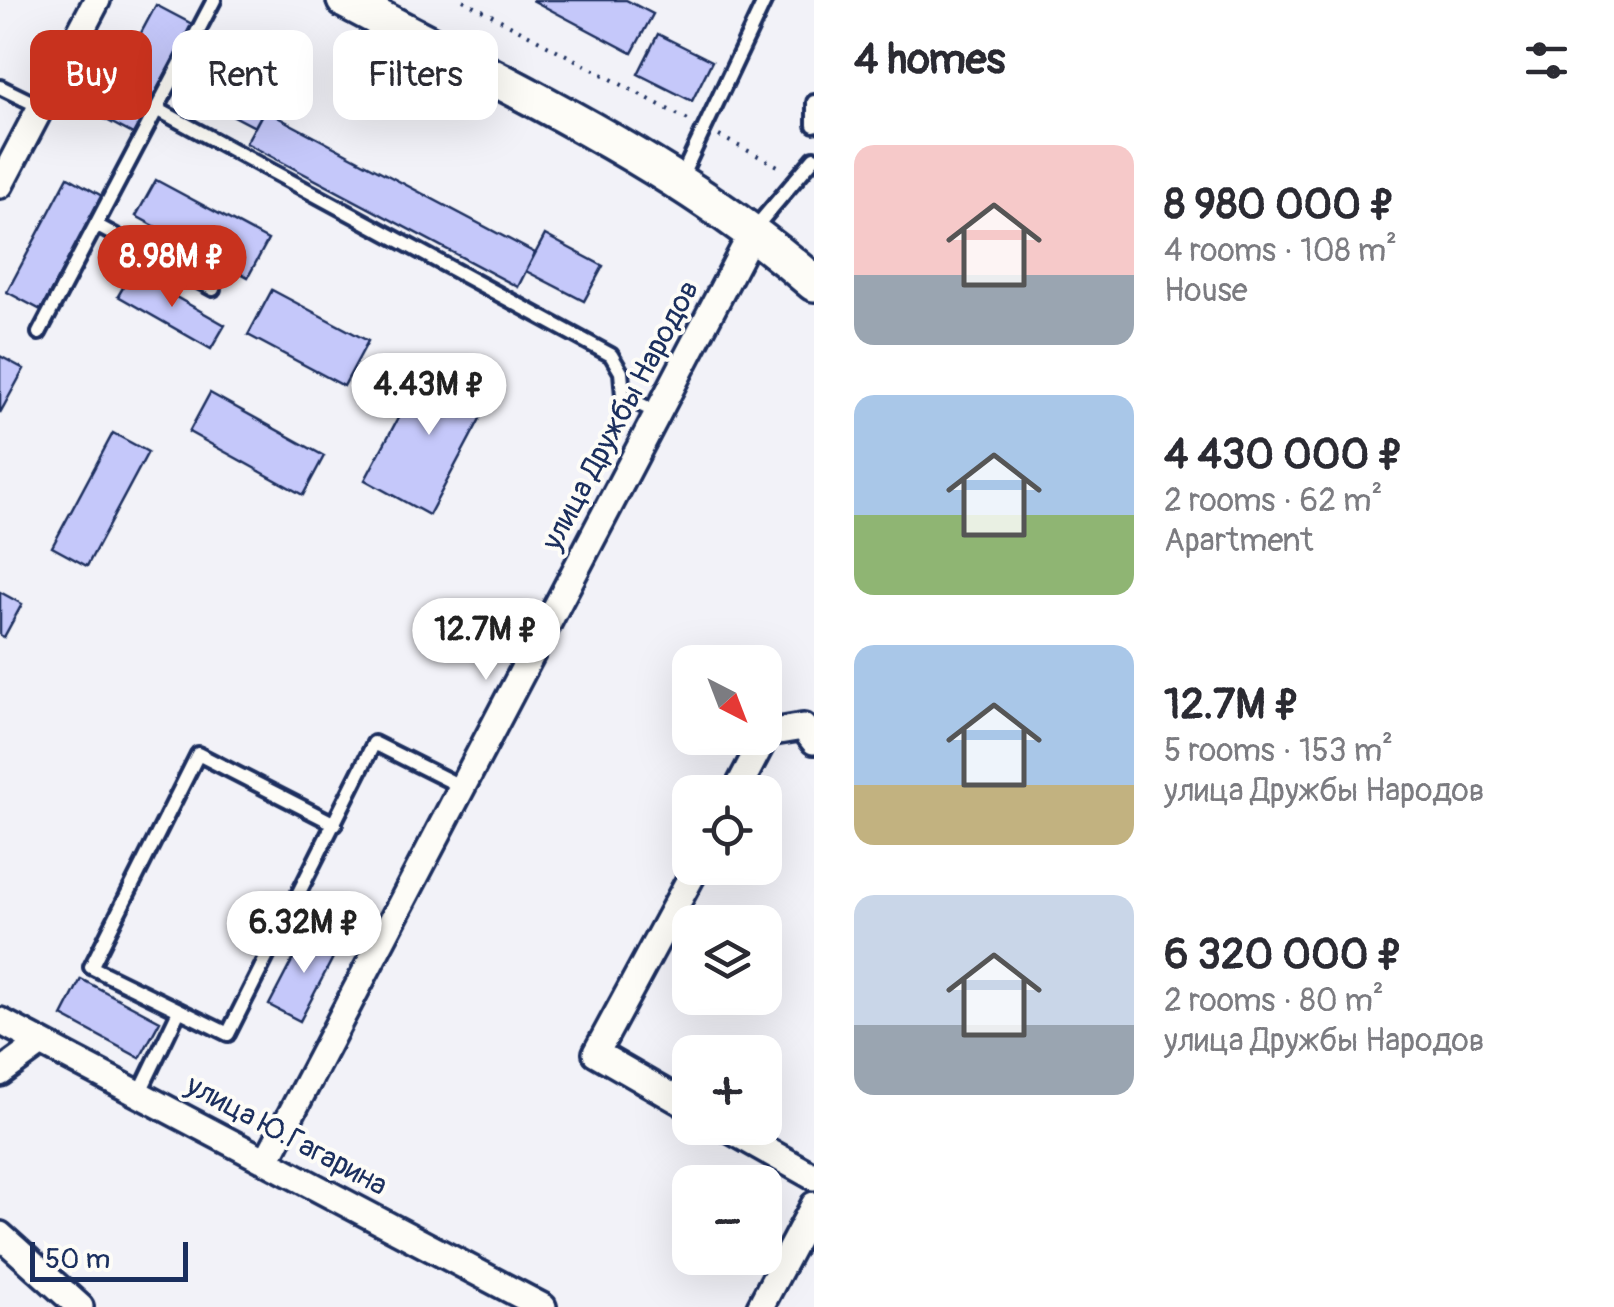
<!DOCTYPE html>
<meta charset="utf-8">
<style>
:root{--surface:#fff;--page:#f7f7f7;--text:#2b2b33;--muted:#7c7c81;--accent:#c8321e}
body{margin:0;font-family:Pangolin,sans-serif;background:var(--page);color:var(--text);height:100vh;display:flex;flex-direction:column;font-size:38px;white-space:nowrap}
*{box-sizing:border-box;margin:0}
p{font-size:32px;color:var(--muted)}
.icon{flex:none;width:55px;height:55px;fill:none;stroke:currentColor;stroke-width:2;stroke-linecap:round;stroke-linejoin:round}
.map{position:relative;flex:1;overflow:hidden}
.sheet{display:flex;flex-direction:column;background:var(--surface);width:800px}
.sheet>*{flex:none}
.top-card{position:absolute;left:30px;top:30px;width:632px;height:90px;display:flex;gap:20px}
.needle{width:65px;rotate:138deg}
.controls{position:absolute;left:672px;top:645px;display:grid;gap:20px}
.controls a{display:grid;place-items:center;width:110px;height:110px;border-radius:20px;background:var(--surface);box-shadow:0 10px 40px #0002;font-size:50px}
.scale{position:absolute;left:30px;bottom:25px;width:158px;box-sizing:border-box;padding-left:10px;border:5px solid #1b2f5e;border-top:0;font-size:28px;line-height:35px;white-space:nowrap;color:#1b2f5e;-webkit-text-stroke:8px #fdfcf7;paint-order:stroke}
.price{position:absolute;translate:-50% -85px;padding:0 22px;border-radius:35px;background:#fff;color:#222;font-size:32px;line-height:65px;filter:drop-shadow(0 2px 5px #0008)}
.price::after{content:'';position:absolute;left:50%;top:60px;width:30px;height:22px;margin-left:-15px;background:inherit;clip-path:polygon(0 0,100% 0,50% 100%)}
.price.active{background:var(--accent);color:#fff}
ul{padding:0;list-style:none}
li{display:flex;align-items:center;gap:30px;height:250px;padding:0 40px}
li span{display:grid;place-items:center;flex:none;width:280px;height:200px;border-radius:20px;color:#555}
li>.icon{margin-inline-start:auto}
span .icon{width:120px;height:120px;fill:#fffc;stroke-width:1}
li b{font-size:42px}
h2{display:flex;justify-content:space-between;align-items:center;height:120px;padding:0 40px;font-size:42px}
.chip{padding:0 35px;border-radius:20px;background:var(--surface);box-shadow:0 10px 40px #0002;font-size:35px;line-height:90px}
.chip.active{background:var(--accent);color:#fff}
main{display:flex;flex:1;min-height:0}
.map>svg:first-child{display:block}
</style>
<main>
<div class="map">
<svg width="814" height="1307" viewBox="0 0 814 1307">
<rect width="100%" height="100%" fill="#f2f2f8"/>
<filter id="ink" filterUnits="userSpaceOnUse"><feTurbulence type="fractalNoise" baseFrequency=".01" numOctaves="2"/><feDisplacementMap in="SourceGraphic" scale="20" xChannelSelector="R" yChannelSelector="G"/><feConvolveMatrix kernelMatrix="1 2 1 2 8 2 1 2 1" color-interpolation-filters="sRGB"/></filter>
<g filter="url(#ink)">
<path fill="#c5c8fa" stroke="#1b2f5e" stroke-width="2.5" d="M532 0H626L653 14 632 53Z
M156 5 192 24 133 134 97 115Z
M658 34 712 61 692 101 638 74Z
M219 44 282 77 255 127 192 94Z
M264 110 535 253 518 287 246 143Z
M68 177 102 196 41 310 7 292Z
M156 180 268 240 248 277 136 216Z
M545 235 603 266 584 301 526 271Z
M132 272 225 325 211 349 118 296Z
M272 290 368 341 344 386 248 335Z
M0 356 24 369 0 413Z
M428 362 492 396 429 515 365 480Z
M210 393 324 456 303 495 189 432Z
M113 433 148 452 87 566 52 547Z
M0 592 22 604 4 637 0 635Z
M308 930 339 946 300 1021 269 1005Z
M81 979 160 1021 140 1058 62 1016Z"/>
<g fill="none" stroke-linecap="round" stroke-linejoin="round">
<g stroke="#1b2f5e" stroke-width="20">
<path id="lane" d="M0 87 41 107
M814 102V125
M157 109 611 355 621 372 623 396 658 413
M680 180 765 0
M96 225 213 289
M754 229 814 158
M39 333 214 0
M335 824 198 754 91 967 228 1034 374 743 462 787
M139 1094 179 1011"/>
</g>
<g stroke="#1b2f5e" stroke-width="32">
<path id="street" d="M0 185 97 0
M736 792 767 733 803 727 814 741
M0 1021 543 1307
M0 1073 41 1043
M690 1107 596 1053 696 868
M727 1128 814 1177
M267 1160 753 231
M0 1235 80 1307
M760 1307 814 1205"/>
</g>
<g stroke="#1b2f5e" stroke-width="42">
<path id="secondary" d="M345 0C504 85 678 163 814 283"/>
</g>
<path stroke="#1b2f5e" stroke-width="4" stroke-dasharray="2.5 8" stroke-linecap="butt" d="M463 0 688 120
M719 136 782 168"/>
<use href="#lane" stroke="#fdfcf7" stroke-width="12"/>
<use href="#street" stroke="#fdfcf7" stroke-width="25"/>
<use href="#secondary" stroke="#fdfcf7" stroke-width="35"/>
</g>
</g>
<g text-anchor="middle" stroke-width="8" stroke-linejoin="round" paint-order="stroke">
<g font-size="30" fill="#1b2f5e" stroke="#fdfcf7">
<text transform="translate(620 415) rotate(-62)" y="10">улица Дружбы Народов</text>
<text transform="translate(287 1135) rotate(28)" y="10">улица Ю.Гагарина</text>
</g>
</g>
</svg>
<div class="controls">
<a><svg class="needle" viewBox="-14 -14 28 28"><path d="M0-13l5 13h-10z" fill="#e53935"/><path d="M0 13l5-13h-10z" fill="#7c7c81"/></svg></a>
<a><svg class="icon" aria-label="locate" viewBox="0 0 24 24"><circle cx="12" cy="12" r="6"/><path d="M12 2v4M12 18v4M2 12h4M18 12h4"/></svg></a>
<a><svg class="icon" aria-label="layers" viewBox="0 0 24 24"><path d="M12 4l9 5-9 5-9-5zM3 14l9 5 9-5"/></svg></a>
<a>+</a>
<a>−</a>
</div>
<div class="scale">50 m</div>
<b class="price active" style="left:172px;top:310px">8.98M ₽</b>
<b class="price" style="left:429px;top:438px">4.43M ₽</b>
<b class="price" style="left:486px;top:683px">12.7M ₽</b>
<b class="price" style="left:304px;top:976px">6.32M ₽</b>
<div class="top-card">
<a class="chip active">Buy</a>
<a class="chip">Rent</a>
<a class="chip">Filters</a>
</div>
</div>
<section class="sheet">
<h2>4 homes<svg class="icon" aria-label="filters" viewBox="0 0 24 24"><path d="M4 7h16M4 17h16"/><circle cx="9" cy="7" r="2"/><circle cx="15" cy="17" r="2"/></svg></h2>
<ul>
<li><span style="background:linear-gradient(#f6c9c9 65%,#9aa5b1 0)"><svg class="icon" aria-label="home" viewBox="0 0 24 24"><path d="M3 11l9-7 9 7M6 9v11h12V9"/></svg></span><div><b>8 980 000 ₽</b><p>4 rooms · 108 m²</p><p>House</p></div></li>
<li><span style="background:linear-gradient(#a9c7e8 60%,#8fb573 0)"><svg class="icon" aria-label="home" viewBox="0 0 24 24"><path d="M3 11l9-7 9 7M6 9v11h12V9"/></svg></span><div><b>4 430 000 ₽</b><p>2 rooms · 62 m²</p><p>Apartment</p></div></li>
<li><span style="background:linear-gradient(#a9c7e8 70%,#c2b280 0)"><svg class="icon" aria-label="home" viewBox="0 0 24 24"><path d="M3 11l9-7 9 7M6 9v11h12V9"/></svg></span><div><b>12.7M ₽</b><p>5 rooms · 153 m²</p><p>улица Дружбы Народов</p></div></li>
<li><span style="background:linear-gradient(#c9d6e8 65%,#9aa5b1 0)"><svg class="icon" aria-label="home" viewBox="0 0 24 24"><path d="M3 11l9-7 9 7M6 9v11h12V9"/></svg></span><div><b>6 320 000 ₽</b><p>2 rooms · 80 m²</p><p>улица Дружбы Народов</p></div></li>
</ul>
</section>
</main>
